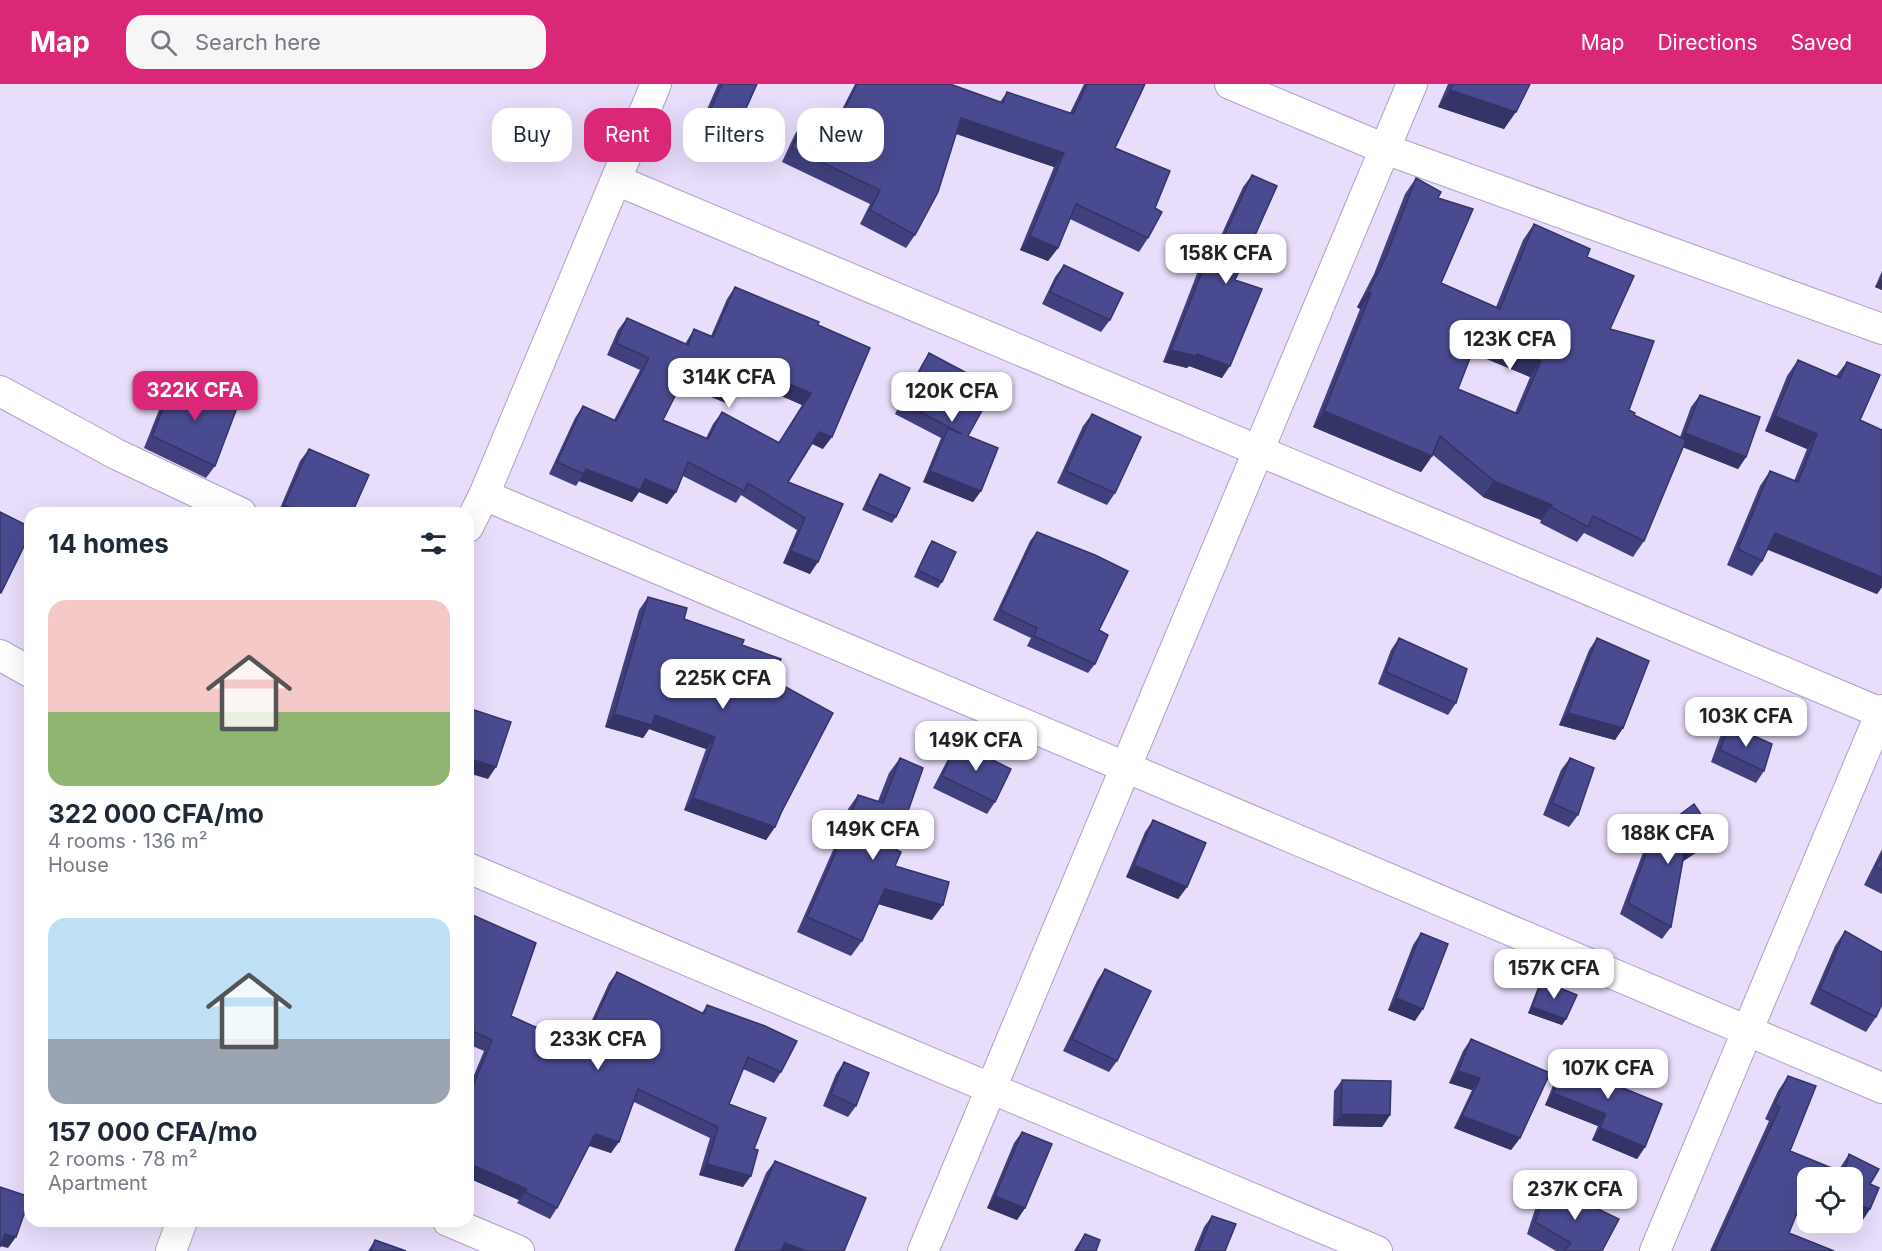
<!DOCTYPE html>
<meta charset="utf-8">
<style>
:root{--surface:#fff;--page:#f6f6f7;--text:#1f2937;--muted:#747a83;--accent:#db2777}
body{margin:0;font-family:Inter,sans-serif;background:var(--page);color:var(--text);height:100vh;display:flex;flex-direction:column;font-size:22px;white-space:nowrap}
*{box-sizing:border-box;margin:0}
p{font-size:20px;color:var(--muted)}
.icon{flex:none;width:33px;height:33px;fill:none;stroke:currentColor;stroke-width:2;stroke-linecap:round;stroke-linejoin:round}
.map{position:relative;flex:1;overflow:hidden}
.side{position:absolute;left:24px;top:423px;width:450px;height:720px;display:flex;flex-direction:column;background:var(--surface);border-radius:18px;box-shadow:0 6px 24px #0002}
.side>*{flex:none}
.guide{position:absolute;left:492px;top:24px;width:570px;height:54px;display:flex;gap:12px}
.tools{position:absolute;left:1797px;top:1083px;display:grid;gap:12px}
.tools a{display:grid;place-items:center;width:66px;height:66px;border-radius:12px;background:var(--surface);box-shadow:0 6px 24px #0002;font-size:30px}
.price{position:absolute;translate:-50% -51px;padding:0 14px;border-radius:12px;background:#fff;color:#222;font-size:20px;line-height:39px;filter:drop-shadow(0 2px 3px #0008)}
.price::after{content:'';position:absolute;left:50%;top:36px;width:18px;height:14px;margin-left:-9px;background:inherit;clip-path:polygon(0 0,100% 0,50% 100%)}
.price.active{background:var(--accent);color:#fff}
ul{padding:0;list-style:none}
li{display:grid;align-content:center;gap:12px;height:318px;padding:0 24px}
li span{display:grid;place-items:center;height:186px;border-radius:18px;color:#555}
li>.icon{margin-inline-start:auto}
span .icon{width:108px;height:108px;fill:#fffc;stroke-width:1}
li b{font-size:26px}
h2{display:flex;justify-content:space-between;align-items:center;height:72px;padding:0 24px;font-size:26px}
.pill{padding:0 21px;border-radius:18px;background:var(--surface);box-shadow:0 6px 24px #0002;font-size:21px;line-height:54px}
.pill.active{background:var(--accent);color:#fff}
header{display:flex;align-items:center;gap:36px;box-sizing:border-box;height:84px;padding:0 30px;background:var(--accent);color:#fff}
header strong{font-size:28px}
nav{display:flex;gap:33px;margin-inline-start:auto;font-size:21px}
.search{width:420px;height:54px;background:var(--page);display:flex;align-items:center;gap:15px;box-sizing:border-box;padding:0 21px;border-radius:18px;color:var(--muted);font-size:22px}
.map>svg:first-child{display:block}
</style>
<header>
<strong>Map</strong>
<div class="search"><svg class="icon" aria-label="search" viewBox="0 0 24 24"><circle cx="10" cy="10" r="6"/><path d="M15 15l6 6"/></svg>Search here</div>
<nav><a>Map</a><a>Directions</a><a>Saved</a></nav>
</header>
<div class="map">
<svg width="1882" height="1167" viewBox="0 0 1882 1167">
<rect width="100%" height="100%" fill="#e8ddfb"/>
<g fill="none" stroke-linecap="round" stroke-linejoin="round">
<g stroke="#ada1c4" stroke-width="32">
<path id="street" d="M1230 0 1385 65 1882 245
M616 96 1881 629
M0 307 116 370 241 429
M484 411 1882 1004
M468 443 484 411 656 0
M0 571 30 588
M468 784 1377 1167
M448 1137 519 1167
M171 1167 182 1137
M923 1167 1412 0
M1655 1167 1882 626"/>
</g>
<use href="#street" stroke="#fff" stroke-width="30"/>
</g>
<path fill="#40407d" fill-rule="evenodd" d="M718 0H757L738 42 727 59 698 46Z
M855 0H950L1000 18 1007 8 1070 29 1084 0H1145L1115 64 1155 124 1148 154 1139 168 1070 135 1058 164 1048 177 1020 166 1054 83 956 50 915 151 906 164 860 140 870 120 782 78 795 50 805 36 831 47Z
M1448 0H1530L1504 45 1438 23Z
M1252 91 1235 196 1222 294 1189 282 1187 284 1163 278 1198 187 1207 175 1210 176 1243 103Z
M1416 94 1438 114 1441 199 1496 223 1523 156 1534 140 1587 173 1610 245 1629 326 1634 331 1680 353 1691 323 1700 311 1746 373 1738 385 1683 363 1644 457 1633 473 1584 449 1577 458 1540 439 1541 436 1483 413 1433 371 1421 388 1313 343 1360 225 1357 223 1374 190 1405 110ZM1472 269 1530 293 1515 329 1458 305Z
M1064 181 1110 236 1101 248 1042 220 1055 193Z
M1882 187V206L1875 203Z
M735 203 818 241 823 365 812 360 788 398 843 420 810 490 783 479 797 446 741 411 736 419 683 392 676 408 667 420 639 408 632 418 579 397 576 402 549 390 575 334 583 322 614 336 640 286 607 271 618 246 627 234 685 260 694 245 711 252 727 215ZM740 294 802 321 779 358 722 328 713 340 706 354 663 336 681 300 726 319 734 307Z
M929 269 956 306 981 407 973 418 923 398 941 354 895 330 922 280Z
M1798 276 1836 292 1847 278 1860 336 1882 346V503L1877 510 1768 466 1762 477 1752 492 1727 481 1760 402 1770 387 1794 397 1807 365 1765 347 1787 292Z
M174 297 215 382 206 394 144 364 166 308Z
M1092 330 1115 409 1107 421 1057 399 1083 342Z
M309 365 352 429H278L300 377Z
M880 390 896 433 892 439 862 426 876 396Z
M1037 448 1099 546 1095 580 1088 589 1027 562 1031 554 993 536 1030 457Z
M932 457 942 498 938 504 914 493 928 463Z
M648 513 684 535 742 561 781 729 775 743 766 756 684 726 706 665 649 645 643 654 605 643 639 526Z
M1399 554 1456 619 1448 631 1378 600 1391 566Z
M1597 554 1623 644 1615 656 1559 641 1589 566Z
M1729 641 1764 687 1756 699 1711 678 1720 653Z
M958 659 995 718 987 730 933 704 950 671Z
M900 674 895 782 932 836 878 820 862 857 851 872 797 848 837 757 848 725 858 711 878 717 889 689Z
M1570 674 1578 731 1569 743 1543 731 1561 686Z
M1153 736 1187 803 1178 815 1126 793 1145 748Z
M1714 750 1706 762 1683 777 1671 843 1662 855 1620 830 1645 763 1653 751Z
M1882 765V810L1864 801Z
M468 829 511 932 533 942 582 958 609 899 617 888 702 929 707 921 781 988 774 999 743 985 729 1020 754 1065 743 1103 699 1091 710 1054 634 1018 611 1069 589 1062 557 1124 550 1135 517 1119 519 1116 468 1094V1002L469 1003 484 967 468 960Z
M1845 847 1882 868V922H1881L1876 933 1866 948 1810 920 1835 862Z
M1421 849 1415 937 1388 926 1413 861Z
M1105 885 1117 977 1109 988 1063 967 1097 897Z
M1542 897 1566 935 1562 941 1528 929 1538 903Z
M1471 955 1520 1054 1511 1066 1454 1044 1472 1006 1449 999 1463 967Z
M1569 970 1613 1000 1645 1063 1637 1075 1592 1056 1598 1042 1545 1021 1561 982Z
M844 978 856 1022 848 1033 823 1022 836 990Z
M1788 992 1790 1067 1838 1087 1849 1070 1870 1100V1125L1860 1140 1801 1117 1789 1149 1834 1167H1710L1769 1037 1765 1035 1778 1007Z
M1342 996 1390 1031 1382 1043 1333 1042 1334 1007Z
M1022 1048 1025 1124 1017 1136 987 1124 1014 1059Z
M775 1077 844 1167H734L766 1089Z
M1548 1101 1602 1167H1556L1527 1150 1539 1113Z
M1212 1132 1225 1167H1194L1204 1143Z
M1085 1150 1096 1167H1074L1077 1162Z
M375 1156 406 1167H368Z"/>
<path fill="#343466" d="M1450 6 1516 28 1504 45 1438 23Z
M961 34 1064 69 1054 83 951 48Z
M1030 152 1058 164 1048 177 1020 166Z
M1882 193V206L1875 203Z
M1368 208 1371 209 1360 225 1357 223Z
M1479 251 1541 277 1530 293 1468 267Z
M1171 266 1197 270 1230 282 1222 294 1189 282 1187 284 1163 278Z
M732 275 811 309 802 321 724 287Z
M687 288 734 307 726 319 679 300Z
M1324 327 1432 372 1421 388 1313 343Z
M1775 332 1817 350 1807 365 1765 347Z
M819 348 832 353 823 365 811 359Z
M1685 349 1746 373 1738 385 1677 361Z
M586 385 645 395 676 408 667 420 639 408 632 418 579 397Z
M930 387 981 407 973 418 923 398Z
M1494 397 1552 421 1541 436 1483 413Z
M284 421 304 429H278Z
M1775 449 1882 493V503L1877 510 1765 464Z
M791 467 818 478 810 490 783 479Z
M1568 629 1623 644 1615 656 1559 641Z
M614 630 655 631 715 653 706 665 649 645 643 654 605 643Z
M468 674 496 683 488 695 468 689Z
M693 714 775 743 766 756 684 726Z
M1714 750 1706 762 1676 782 1684 770Z
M1134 781 1187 803 1178 815 1126 793Z
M885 805 943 821 932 836 875 819Z
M1396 914 1423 925 1415 937 1388 926Z
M1532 923 1566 935 1562 941 1528 929Z
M1458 987 1480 994 1472 1006 1449 999Z
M1553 1009 1606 1030 1598 1042 1545 1021Z
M1341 1030 1390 1031 1382 1043 1333 1042Z
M1462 1032 1520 1054 1511 1066 1454 1044Z
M1600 1044 1645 1063 1637 1075 1592 1056Z
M595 1050 619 1058 611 1069 588 1061Z
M468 1079 527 1105 519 1116 468 1094Z
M707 1080 751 1092 743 1103 699 1091Z
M1808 1101V1119L1797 1115Z
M995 1112 1025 1124 1017 1136 987 1124Z
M1852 1118 1870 1125 1860 1140 1852 1137Z
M5 1150 16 1153 8 1164 0 1162Z
M785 1159 806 1167H779Z"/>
<path fill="#4a4a91" stroke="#343466" stroke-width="1.5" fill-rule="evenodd" d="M722 0H757L738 42 709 29Z
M857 0H950L1003 19 1007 8 1073 30 1087 0H1145L1115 64 1170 87 1155 124 1162 128 1148 154 1076 120 1058 164 1030 152 1064 69 961 34 938 108 915 151 870 126 880 106 792 64 805 36 833 48Z
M1453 0H1530L1516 28 1450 6Z
M1252 91 1277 102 1235 196 1262 205 1230 282 1197 270 1196 272 1171 266 1207 175 1213 176Z
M1416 94 1441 108 1438 114 1473 125 1441 199 1500 225 1534 140 1590 165 1587 173 1634 192 1610 245 1654 257 1629 326 1635 329 1634 331 1686 356 1644 457 1593 432 1588 443 1551 423 1552 421 1494 397 1440 352 1432 372 1324 327 1371 209 1368 208 1385 175ZM1479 251 1541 277 1518 330 1458 305Z
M1064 181 1123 209 1110 236 1050 208Z
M735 203 819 238 818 241 870 264 832 353 819 348 788 398 843 420 818 478 791 467 805 434 748 399 744 407 688 378 676 408 645 395 640 406 586 385 584 390 557 378 583 322 616 337 649 274 616 259 627 234 688 261 694 245 713 253ZM732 275 811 309 779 359 722 328 708 355 663 336 687 288 734 307 743 287 730 281Z
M929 269 965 288 956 306 985 321 968 352 998 364 981 407 930 387 948 344 962 350 903 319Z
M1798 276 1840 294 1847 278 1880 291 1860 336 1882 346V493L1775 449 1762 477 1738 465 1770 387 1798 398 1817 350 1775 332Z
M174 297 238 321 215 382 152 352Z
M1700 311 1760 333 1746 373 1685 349Z
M1092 330 1141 353 1115 409 1066 387Z
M309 365 369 391 352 429H304L284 421Z
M880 390 910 404 896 433 867 420Z
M0 428 30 443V450L1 509 0 508Z
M1037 448 1095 471 1128 487 1099 546 1108 551 1095 580 1034 552 1037 544 1000 526Z
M932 457 956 468 942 498 918 486Z
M648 513 687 524 684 535 744 556 742 561 781 575 773 596 833 629 781 729 775 743 693 714 715 653 655 631 652 641 614 630Z
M1399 554 1467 585 1456 619 1386 588Z
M1597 554 1649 577 1623 644 1568 629Z
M468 624 511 638 496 683 468 674Z
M1729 641 1772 660 1764 687 1720 666Z
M958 659 1011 685 995 718 942 692Z
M900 674 923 684 895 765 901 768 895 782 949 798 943 821 885 805 862 857 807 833 847 743 858 711 883 719Z
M1570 674 1594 684 1578 731 1552 719Z
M1694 720 1714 750 1684 770 1671 843 1628 819 1653 751Z
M1153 736 1206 759 1187 803 1134 781Z
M1882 771V786L1876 783Z
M468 829 536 859 511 932 533 942 584 959 617 888 704 930 707 921 765 942 797 957 781 988 748 973 729 1020 766 1034 754 1065 758 1066 751 1092 707 1080 718 1043 638 1005 619 1058 595 1050 557 1124 525 1108 527 1105 468 1079V1002L472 1004 492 956 468 945Z
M1845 847 1882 868V920L1876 933 1820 905Z
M1421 849 1448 860 1423 925 1396 914Z
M1105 885 1151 907 1117 977 1072 955Z
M1542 897 1577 911 1566 935 1532 923Z
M1471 955 1550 989 1520 1054 1462 1032 1480 994 1458 987Z
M1569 970 1618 990 1613 1000 1662 1020 1645 1063 1600 1044 1606 1030 1553 1009Z
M844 978 869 989 856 1022 831 1010Z
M1788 992 1816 1002 1790 1067 1844 1089 1849 1070 1879 1085 1870 1100 1879 1104 1870 1125 1852 1118V1094H1808V1101L1789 1149 1834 1167H1714L1780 1023 1775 1020Z
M1342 996 1391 997 1390 1031 1341 1030Z
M1022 1048 1052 1060 1025 1124 995 1112Z
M775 1077 866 1114 844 1167H806L785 1159 781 1167H737Z
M1548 1101 1619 1135 1602 1167H1564L1571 1159 1535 1138Z
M0 1103 30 1113 16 1153 5 1150 0 1163Z
M1212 1132 1236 1140 1225 1167H1198Z
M1085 1150 1100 1156 1096 1167H1076Z
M375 1156 406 1167H371Z"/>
</svg>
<div class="tools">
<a><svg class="icon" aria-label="locate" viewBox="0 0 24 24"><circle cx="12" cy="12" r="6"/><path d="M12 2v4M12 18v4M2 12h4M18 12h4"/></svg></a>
</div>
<b class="price" style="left:1226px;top:201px">158K CFA</b>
<b class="price" style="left:1510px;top:287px">123K CFA</b>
<b class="price" style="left:729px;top:325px">314K CFA</b>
<b class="price active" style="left:195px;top:338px">322K CFA</b>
<b class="price" style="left:952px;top:339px">120K CFA</b>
<b class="price" style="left:723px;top:626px">225K CFA</b>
<b class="price" style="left:1746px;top:664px">103K CFA</b>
<b class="price" style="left:976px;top:688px">149K CFA</b>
<b class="price" style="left:873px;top:777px">149K CFA</b>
<b class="price" style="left:1668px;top:781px">188K CFA</b>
<b class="price" style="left:1554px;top:916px">157K CFA</b>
<b class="price" style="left:598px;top:987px">233K CFA</b>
<b class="price" style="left:1608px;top:1016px">107K CFA</b>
<b class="price" style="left:1575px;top:1137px">237K CFA</b>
<div class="guide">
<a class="pill">Buy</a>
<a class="pill active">Rent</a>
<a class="pill">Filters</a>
<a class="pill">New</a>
</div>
<section class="side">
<h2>14 homes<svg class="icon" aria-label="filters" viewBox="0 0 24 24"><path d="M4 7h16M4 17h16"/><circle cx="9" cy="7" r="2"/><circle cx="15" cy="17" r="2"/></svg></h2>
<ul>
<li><span style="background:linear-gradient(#f6c9c9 60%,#8fb573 0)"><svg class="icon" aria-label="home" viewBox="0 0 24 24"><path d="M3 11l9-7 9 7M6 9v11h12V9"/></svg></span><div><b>322 000 CFA/mo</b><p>4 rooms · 136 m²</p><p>House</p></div></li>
<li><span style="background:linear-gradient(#bfe0f5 65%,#9aa5b1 0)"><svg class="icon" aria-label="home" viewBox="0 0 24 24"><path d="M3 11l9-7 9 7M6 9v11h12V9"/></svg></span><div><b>157 000 CFA/mo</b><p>2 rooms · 78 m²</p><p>Apartment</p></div></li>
</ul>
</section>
</div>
